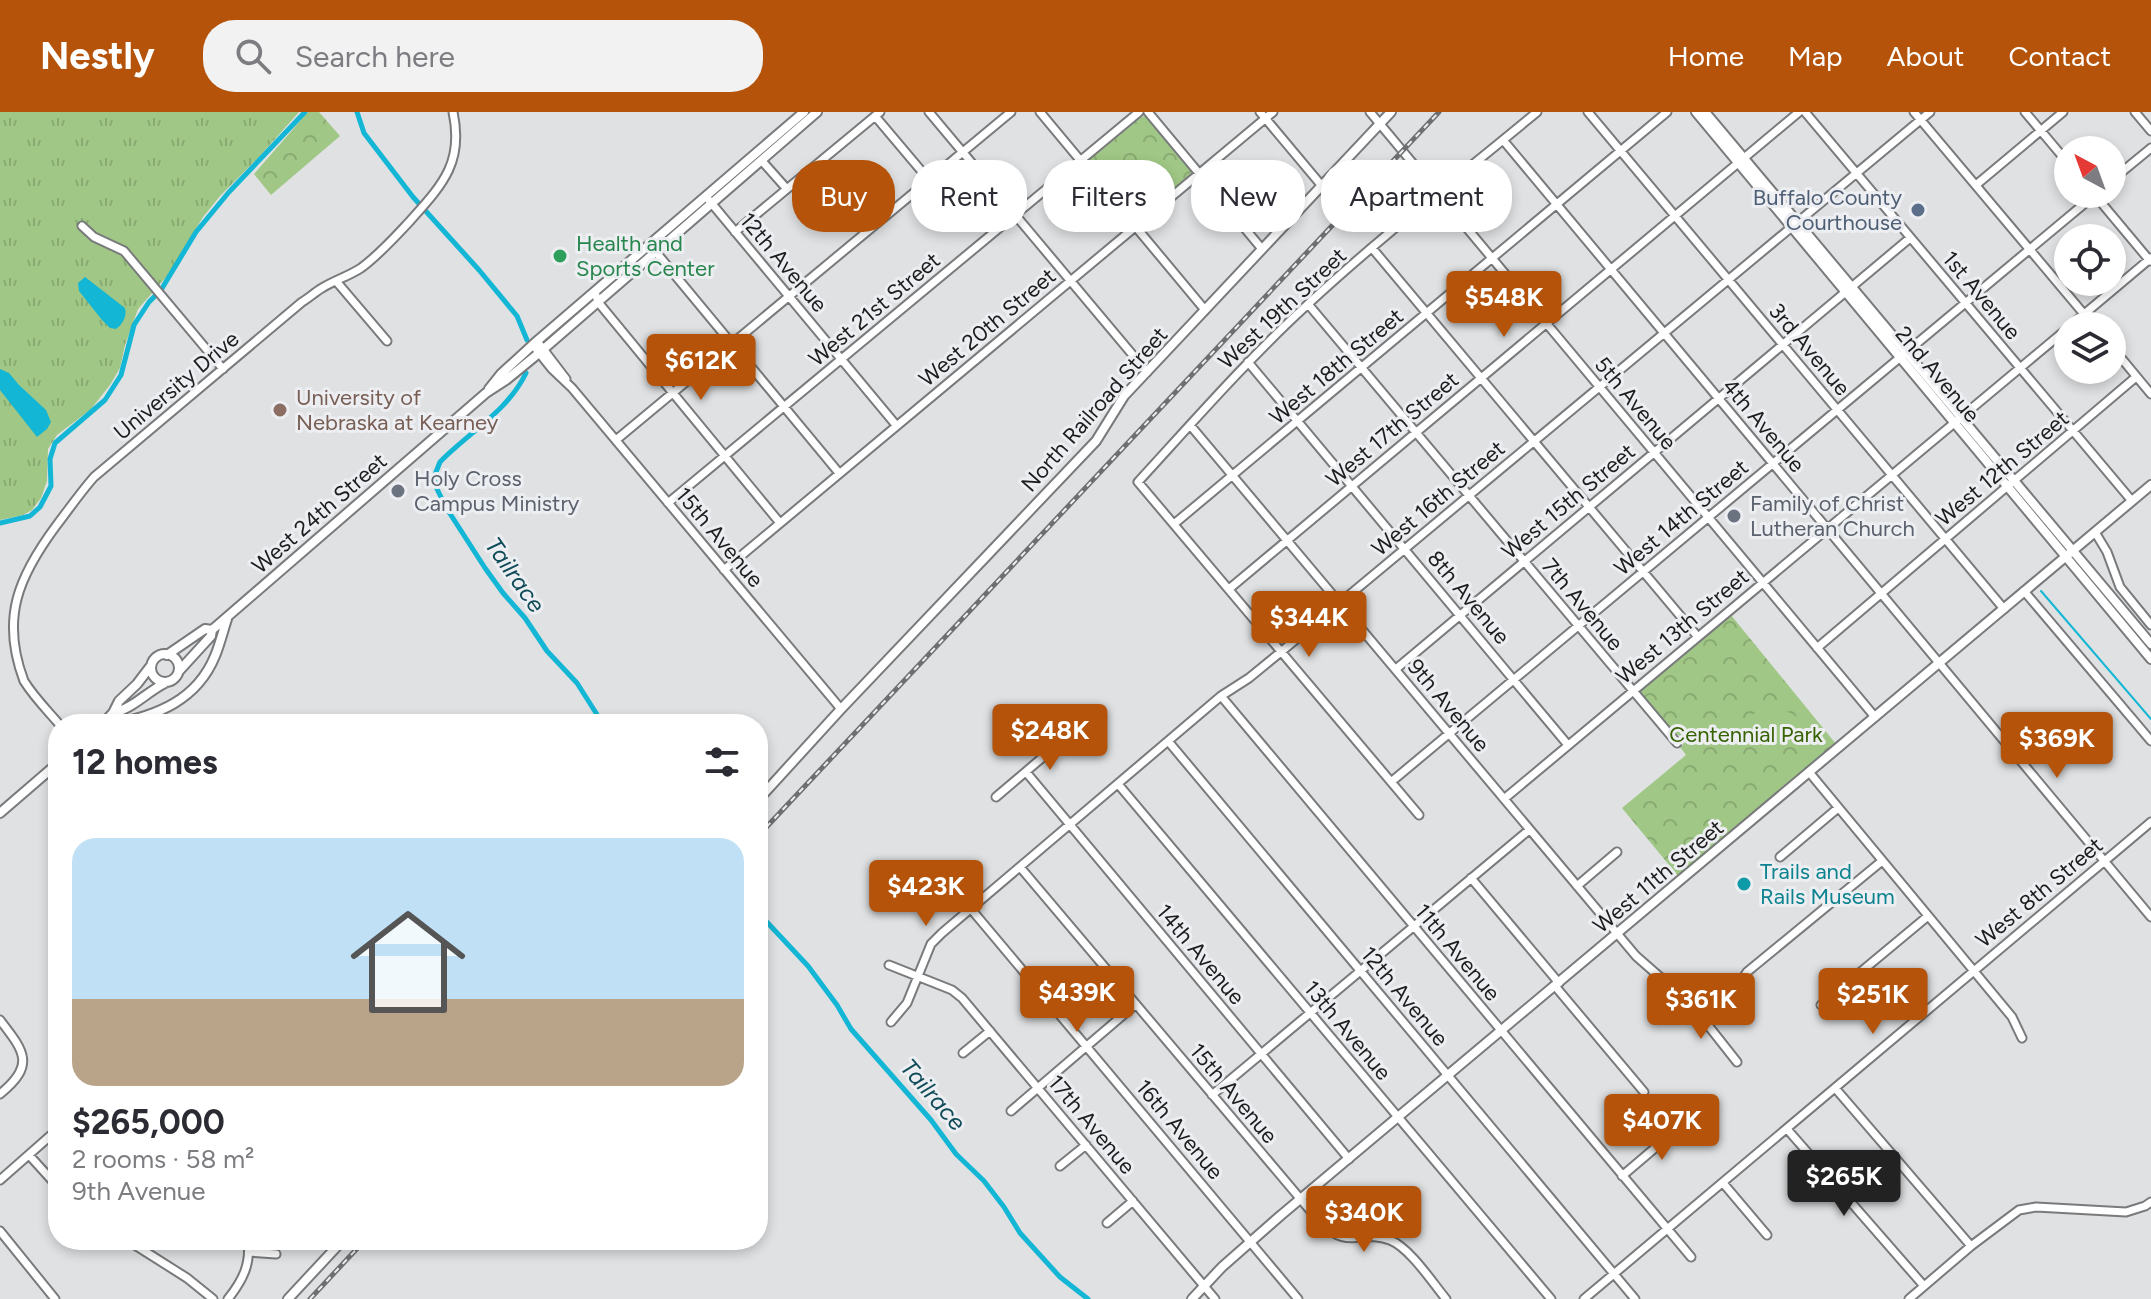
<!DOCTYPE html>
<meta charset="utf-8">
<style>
:root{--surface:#fff;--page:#f2f2f3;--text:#2b2b33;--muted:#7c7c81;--line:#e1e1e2;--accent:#b45309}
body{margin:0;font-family:Figtree,sans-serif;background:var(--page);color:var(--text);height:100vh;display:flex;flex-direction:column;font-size:30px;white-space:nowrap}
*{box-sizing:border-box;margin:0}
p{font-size:26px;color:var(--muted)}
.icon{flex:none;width:44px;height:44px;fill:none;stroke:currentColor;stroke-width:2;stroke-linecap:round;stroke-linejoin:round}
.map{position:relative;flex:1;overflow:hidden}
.sheet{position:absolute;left:48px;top:602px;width:720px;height:536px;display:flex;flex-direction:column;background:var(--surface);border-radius:32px;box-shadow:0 4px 12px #0003}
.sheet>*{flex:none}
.banner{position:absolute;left:792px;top:48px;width:760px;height:72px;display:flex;gap:16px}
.needle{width:52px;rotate:319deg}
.controls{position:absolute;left:2054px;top:24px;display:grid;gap:16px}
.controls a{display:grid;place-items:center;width:72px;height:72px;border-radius:50%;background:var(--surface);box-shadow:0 4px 12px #0003;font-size:40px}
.price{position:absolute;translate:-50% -68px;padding:0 18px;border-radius:8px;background:var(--accent);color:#fff;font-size:26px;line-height:52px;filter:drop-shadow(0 2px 4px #0008)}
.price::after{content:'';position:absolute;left:50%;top:48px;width:24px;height:18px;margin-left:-12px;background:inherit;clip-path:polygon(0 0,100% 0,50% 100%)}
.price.active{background:#222;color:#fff}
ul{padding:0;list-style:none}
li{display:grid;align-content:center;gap:16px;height:424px;padding:0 24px}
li+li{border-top:2px solid var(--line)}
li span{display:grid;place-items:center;height:248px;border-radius:24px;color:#555}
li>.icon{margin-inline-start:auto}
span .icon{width:144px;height:144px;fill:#fffc;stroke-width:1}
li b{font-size:34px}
h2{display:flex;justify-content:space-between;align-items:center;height:96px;padding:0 24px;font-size:34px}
.chip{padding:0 28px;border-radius:32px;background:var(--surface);box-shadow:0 4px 12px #0003;font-size:28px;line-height:72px}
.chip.active{background:var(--accent);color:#fff}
header{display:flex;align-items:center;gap:48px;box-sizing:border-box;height:112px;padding:0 40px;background:var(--accent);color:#fff}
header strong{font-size:38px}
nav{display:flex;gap:44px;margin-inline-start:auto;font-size:28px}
.search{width:560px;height:72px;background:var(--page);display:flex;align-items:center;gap:20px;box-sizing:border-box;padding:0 28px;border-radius:32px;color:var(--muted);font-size:30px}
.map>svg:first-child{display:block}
</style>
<header>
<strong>Nestly</strong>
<div class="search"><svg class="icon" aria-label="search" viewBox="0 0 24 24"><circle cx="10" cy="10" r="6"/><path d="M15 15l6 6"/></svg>Search here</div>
<nav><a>Home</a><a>Map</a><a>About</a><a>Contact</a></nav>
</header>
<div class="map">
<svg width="2151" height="1187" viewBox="0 0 2151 1187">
<defs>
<pattern id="grass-tufts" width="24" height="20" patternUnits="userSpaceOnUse" patternTransform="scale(2)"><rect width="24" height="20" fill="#a0c785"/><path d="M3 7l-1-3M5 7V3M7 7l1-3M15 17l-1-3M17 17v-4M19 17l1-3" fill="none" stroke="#89aa72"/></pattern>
<pattern id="park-crowns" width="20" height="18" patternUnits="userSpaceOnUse" patternTransform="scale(2)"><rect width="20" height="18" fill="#a0c785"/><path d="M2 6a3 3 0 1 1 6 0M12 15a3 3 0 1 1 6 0" fill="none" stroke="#89aa72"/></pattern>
</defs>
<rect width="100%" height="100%" fill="#dfe1e3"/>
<path fill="url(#grass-tufts)" d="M0 0H299L259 45 220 84 203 105 168 163 138 197 125 233 120 256 110 273 91 297 57 323 48 337 47 369 41 386 32 398 23 403 0 408Z"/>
<path fill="url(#park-crowns)" d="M308 0H319L340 24 271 83 254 62Z
M1146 4 1190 54 1191 62 1139 105 1135 106 1087 51 1089 48 1141 5Z
M1730 502 1836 632 1679 765 1622 696 1686 643 1680 635 1683 633 1682 625 1673 620 1638 579Z"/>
<path fill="#a0c785" d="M1775 596C1789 600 1801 604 1807 617L1776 644 1774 649C1766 648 1756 636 1755 629L1740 610C1752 602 1761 598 1775 596Z"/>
<path fill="#13b6d4" d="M85 165 125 196C127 204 123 212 116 217L110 216 102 208 79 179 78 171Z
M0 257 9 261 19 273 46 298 51 310 47 317 37 325 0 278Z"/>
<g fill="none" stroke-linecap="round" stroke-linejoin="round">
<path stroke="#13b6d4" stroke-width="2" d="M2041 479 2151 607"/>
<path stroke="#13b6d4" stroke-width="5" d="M357 0 364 21 413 85 479 158 517 204 527 228
M526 261C508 299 468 321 440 350L434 365 437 377 447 397 485 456 503 481 525 506 547 539 577 571 603 612
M0 411 30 404 40 395 51 374 50 347 55 331 105 288 121 263 134 213 149 190 161 178 196 120 229 80 305 0
M758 797 765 808 808 854 837 893 851 917 931 1008 956 1042 984 1069 1004 1095 1020 1121 1060 1165 1088 1187"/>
<g stroke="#787a7c" stroke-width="11">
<path id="minor" d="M929 0 1147 260
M1040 0 1205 198
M1148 0 1262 137
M1260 0 1322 74
M1370 0 1875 605
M1588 0 2004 497
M1805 0 2132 389
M1914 0 2094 214
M2025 0 2068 51
M2135 0 2151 19
M875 4 929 68
M1503 28 2151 805
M762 49 786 76
M2112 68 2151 36
M1976 73 2063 0
M2094 82 2150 149
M708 87 896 313
M82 114 94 125 124 139 223 257
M735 120 880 0
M650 133 839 361
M1372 136 1698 525
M336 169 387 229
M595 180 598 190 780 411
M1308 192 1677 631
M2070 214 2151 146
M533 233 552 257 572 276 841 597
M540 233 566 267
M2112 235 2151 282
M1248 250 1568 633
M1190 313 1636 844 1677 880 1707 912 1737 950
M616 328 1011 0
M668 391 1139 0
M1174 412 1667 0
M2095 420 2107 440 2120 475 2151 513
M724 458 1273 0
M1229 477 1799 0
M2024 479 2151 629
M1817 536 2136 265
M1396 557 1910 126
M1221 584 1691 1145
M59 612C47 598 34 585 24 569 0 506 19 464 56 414 69 397 80 381 94 365L302 190C309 186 315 180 322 176 335 168 349 164 361 156 379 143 395 125 410 109 442 73 464 51 453 0
M1168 629 1635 1187
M1026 660 1349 1047
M1809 660 2012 905 2022 926
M1391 670 2096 82
M1118 672 1551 1187
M996 685 1083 611
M1504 687 2068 216
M1419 703 1138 370C1193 310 1247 248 1307 193 1380 125 1460 64 1537 0
M1780 745 1838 696
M1020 755 1320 1110C1348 1139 1361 1117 1390 1128 1410 1136 1432 1170 1446 1187
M1471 766 1559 871
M1577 774 1617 740
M971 797 1298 1187
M889 853 952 878 962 886 1215 1187
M1555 874 1644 980
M1821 893 1928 804
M0 908C24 939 36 953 0 982
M891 910 907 891 931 832 942 821 1221 584 1249 566 1282 539 1930 0
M1707 912 1728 888 1747 860 1882 749
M963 941 990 919
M1835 976 1971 1134
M1212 983 1529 718
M1011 999 1136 892
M1787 1017 1924 1174
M29 1043 58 1075
M1060 1054 1086 1033
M1622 1064 1682 1013
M0 1068 58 1017
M1723 1071 1767 1123
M1107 1111 1133 1089
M0 1119 55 1187
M127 1128 187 1166 213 1187
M249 1140 276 1142
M228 1187C243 1168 251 1152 248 1128
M1584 1187 2151 710
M1909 1187 1971 1134 2019 1098 2036 1095 2126 1100 2145 1094 2151 1090"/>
</g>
<g stroke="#787a7c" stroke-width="12">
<path id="major" d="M1696 0 2151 547
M1705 0 2151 532
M489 277 501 262 537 229 804 0
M151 556a14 14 0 1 1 28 0a14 14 0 1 1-28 0Z
M167 543 205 517 212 518
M179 559 211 524 212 518 486 281 506 268 539 241 817 0
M113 601C132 597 147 580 165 571
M102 612 113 601 119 589 137 572 150 555
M113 612C157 604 197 588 215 544 220 532 223 519 227 507
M758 688 841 597 1096 329 1124 284 1391 0
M0 701 58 651
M288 1187 343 1128
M1192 1187 1222 1155 1280 1104 2151 373"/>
</g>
<use href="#minor" stroke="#fff" stroke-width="7"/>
<use href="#major" stroke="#fff" stroke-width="8"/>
<g stroke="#6e6f70" stroke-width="5">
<path id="rail" d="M758 724 1439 0
M310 1187 365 1128"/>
</g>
<use href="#rail" stroke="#eceef1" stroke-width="2" stroke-dasharray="6" stroke-linecap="butt"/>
</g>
<circle fill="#5c6f8a" stroke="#eceef1" stroke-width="3" cx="1918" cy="98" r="8"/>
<circle fill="#2e9e5b" stroke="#eceef1" stroke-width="3" cx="560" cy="144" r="8"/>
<circle fill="#8d6e63" stroke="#eceef1" stroke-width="3" cx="280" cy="298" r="8"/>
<g fill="#6b7280" stroke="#eceef1" stroke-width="3">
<circle cx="398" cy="379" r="8"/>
<circle cx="1734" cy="404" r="8"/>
</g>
<circle fill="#0f9aa8" stroke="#eceef1" stroke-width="3" cx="1744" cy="772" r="8"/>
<g text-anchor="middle" stroke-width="6" stroke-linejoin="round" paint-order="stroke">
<g font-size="22" fill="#4e5e75" stroke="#eceef1" text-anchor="end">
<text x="1902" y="93">Buffalo County<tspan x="1902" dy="25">Courthouse</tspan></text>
</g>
<g font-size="22" fill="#27864d" stroke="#eceef1" text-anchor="start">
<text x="576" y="139">Health and<tspan x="576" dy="25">Sports Center</tspan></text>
</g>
<g font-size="22" fill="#1d1d1e" stroke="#eceef1">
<text transform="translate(784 150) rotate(50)" y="8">12th Avenue</text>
<text transform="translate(1982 183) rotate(50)" y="8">1st Avenue</text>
<text transform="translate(1282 196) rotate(-43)" y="8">West 19th Street</text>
<text transform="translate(874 197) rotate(-40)" y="8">West 21st Street</text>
<text transform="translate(987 215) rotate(-40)" y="8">West 20th Street</text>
<text transform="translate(1810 237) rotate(50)" y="8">3rd Avenue</text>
<text transform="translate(1336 254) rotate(-40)" y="8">West 18th Street</text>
<text transform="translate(1938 262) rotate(50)" y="8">2nd Avenue</text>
<text transform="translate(176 273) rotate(-40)" y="8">University Drive</text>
<text transform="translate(1636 291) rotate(50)" y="8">5th Avenue</text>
<text transform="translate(1094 297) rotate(-49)" y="8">North Railroad Street</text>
<text transform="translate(1764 313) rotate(50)" y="8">4th Avenue</text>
<text transform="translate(1392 317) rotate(-40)" y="8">West 17th Street</text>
<text transform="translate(2002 356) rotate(-40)" y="8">West 12th Street</text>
<text transform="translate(1438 386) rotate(-40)" y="8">West 16th Street</text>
<text transform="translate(1568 389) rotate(-40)" y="8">West 15th Street</text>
<text transform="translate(319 401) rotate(-41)" y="8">West 24th Street</text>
<text transform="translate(1681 405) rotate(-40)" y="8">West 14th Street</text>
<text transform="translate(720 425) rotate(50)" y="8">15th Avenue</text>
<text transform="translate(1469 485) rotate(50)" y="8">8th Avenue</text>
<text transform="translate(1583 492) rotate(50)" y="8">7th Avenue</text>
<text transform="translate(1682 514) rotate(-40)" y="8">West 13th Street</text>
<text transform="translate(1449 593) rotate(50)" y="8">9th Avenue</text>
<text transform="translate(1658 764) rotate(-40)" y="8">West 11th Street</text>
<text transform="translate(2039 780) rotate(-40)" y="8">West 8th Street</text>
<text transform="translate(1458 840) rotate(50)" y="8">11th Avenue</text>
<text transform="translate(1201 842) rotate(50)" y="8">14th Avenue</text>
<text transform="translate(1405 884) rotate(50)" y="8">12th Avenue</text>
<text transform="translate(1348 918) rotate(50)" y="8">13th Avenue</text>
<text transform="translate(1234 981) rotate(50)" y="8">15th Avenue</text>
<text transform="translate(1092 1012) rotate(50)" y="8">17th Avenue</text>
<text transform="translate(1180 1017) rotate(50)" y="8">16th Avenue</text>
</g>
<g font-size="22" fill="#785e54" stroke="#eceef1" text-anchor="start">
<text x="296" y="293">University of<tspan x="296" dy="25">Nebraska at Kearney</tspan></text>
</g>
<g font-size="22" fill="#5b616d" stroke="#eceef1" text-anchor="start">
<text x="414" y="374">Holy Cross<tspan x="414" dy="25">Campus Ministry</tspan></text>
<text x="1750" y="399">Family of Christ<tspan x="1750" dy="25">Lutheran Church</tspan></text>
</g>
<g font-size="22" fill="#386305" stroke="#eceef1">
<text x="1746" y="630">Centennial Park</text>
</g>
<g font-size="22" fill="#0d838f" stroke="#eceef1" text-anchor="start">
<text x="1760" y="767">Trails and<tspan x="1760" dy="25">Rails Museum</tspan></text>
</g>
<g font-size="24" font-style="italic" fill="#0f4b58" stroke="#eceef1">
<text transform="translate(515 463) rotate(55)" y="8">Tailrace</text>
<text transform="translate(933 983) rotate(49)" y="8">Tailrace</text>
</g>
</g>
</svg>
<div class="controls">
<a><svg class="needle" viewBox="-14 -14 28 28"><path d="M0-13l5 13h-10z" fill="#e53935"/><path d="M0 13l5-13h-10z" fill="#7c7c81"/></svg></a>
<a><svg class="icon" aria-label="locate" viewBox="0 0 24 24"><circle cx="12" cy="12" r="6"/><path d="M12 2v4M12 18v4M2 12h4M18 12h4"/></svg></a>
<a><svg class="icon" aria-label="layers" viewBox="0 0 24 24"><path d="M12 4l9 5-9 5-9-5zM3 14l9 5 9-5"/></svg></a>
</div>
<b class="price" style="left:1504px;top:227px">$548K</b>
<b class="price" style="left:701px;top:290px">$612K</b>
<b class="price" style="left:1309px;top:547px">$344K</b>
<b class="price" style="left:1050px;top:660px">$248K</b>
<b class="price" style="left:2057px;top:668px">$369K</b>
<b class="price" style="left:926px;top:816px">$423K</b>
<b class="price" style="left:1077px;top:922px">$439K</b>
<b class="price" style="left:1873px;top:924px">$251K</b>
<b class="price" style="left:1701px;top:929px">$361K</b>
<b class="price" style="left:1662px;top:1050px">$407K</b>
<b class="price active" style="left:1844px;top:1106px">$265K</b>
<b class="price" style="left:1364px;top:1142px">$340K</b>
<div class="banner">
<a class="chip active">Buy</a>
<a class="chip">Rent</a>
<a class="chip">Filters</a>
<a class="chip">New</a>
<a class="chip">Apartment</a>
</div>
<section class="sheet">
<h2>12 homes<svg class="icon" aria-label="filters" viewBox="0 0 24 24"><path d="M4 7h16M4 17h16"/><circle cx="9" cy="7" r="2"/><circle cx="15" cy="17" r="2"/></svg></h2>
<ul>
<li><span style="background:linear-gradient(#bfe0f5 65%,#b9a48a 0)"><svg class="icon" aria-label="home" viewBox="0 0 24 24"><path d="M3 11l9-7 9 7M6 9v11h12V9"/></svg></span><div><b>$265,000</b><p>2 rooms · 58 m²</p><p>9th Avenue</p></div></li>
</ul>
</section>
</div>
